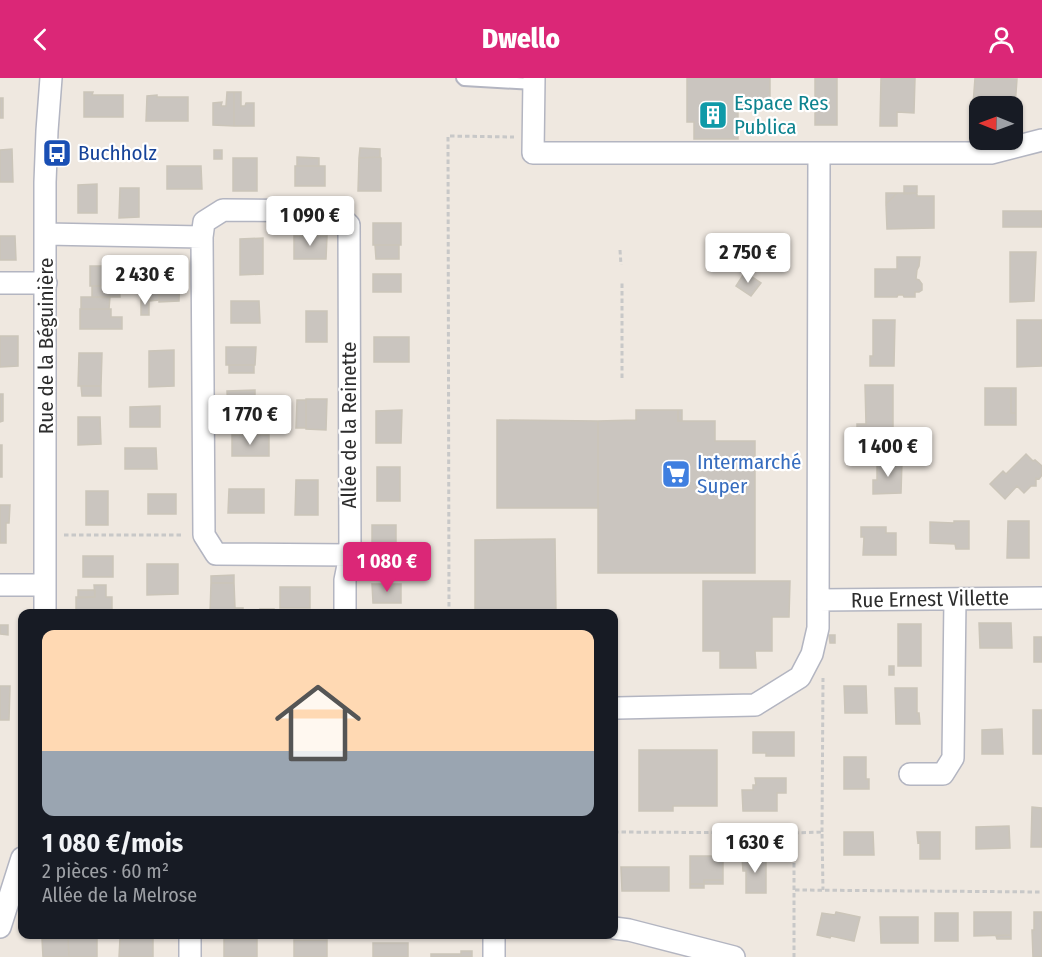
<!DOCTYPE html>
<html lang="fr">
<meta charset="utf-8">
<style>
:root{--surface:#171b24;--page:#242831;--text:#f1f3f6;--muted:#9ea1a6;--line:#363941;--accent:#db2777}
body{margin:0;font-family:"Fira Sans Condensed",sans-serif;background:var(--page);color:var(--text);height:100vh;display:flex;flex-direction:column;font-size:22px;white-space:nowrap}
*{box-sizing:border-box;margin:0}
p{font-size:20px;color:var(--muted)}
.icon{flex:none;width:33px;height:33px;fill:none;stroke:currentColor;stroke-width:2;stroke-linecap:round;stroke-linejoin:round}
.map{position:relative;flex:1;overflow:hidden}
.panel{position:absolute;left:18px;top:531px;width:600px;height:330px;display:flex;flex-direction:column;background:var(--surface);border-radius:12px;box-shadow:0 2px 4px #0004}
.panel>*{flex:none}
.needle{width:39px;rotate:271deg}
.controls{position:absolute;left:969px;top:18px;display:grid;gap:12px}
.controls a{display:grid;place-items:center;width:54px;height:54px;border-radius:12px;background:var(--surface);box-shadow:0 2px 4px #0004;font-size:30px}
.price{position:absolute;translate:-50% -51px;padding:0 14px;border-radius:6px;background:#fff;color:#222;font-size:20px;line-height:39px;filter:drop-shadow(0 2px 3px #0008)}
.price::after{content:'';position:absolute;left:50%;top:36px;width:18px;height:14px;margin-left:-9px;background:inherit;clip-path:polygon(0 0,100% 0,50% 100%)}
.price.current{background:var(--accent);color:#fff}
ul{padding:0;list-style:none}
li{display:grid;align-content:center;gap:12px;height:318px;padding:0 24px}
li+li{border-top:2px solid var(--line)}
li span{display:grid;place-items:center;height:186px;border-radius:12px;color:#555}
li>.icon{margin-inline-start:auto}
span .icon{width:108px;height:108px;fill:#fffc;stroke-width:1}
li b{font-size:26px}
header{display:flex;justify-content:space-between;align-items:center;height:78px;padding:0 24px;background:var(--accent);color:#fff;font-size:27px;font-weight:800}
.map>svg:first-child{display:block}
</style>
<header><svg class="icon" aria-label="back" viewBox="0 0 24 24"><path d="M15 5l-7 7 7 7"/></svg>Dwello<svg class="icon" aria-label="person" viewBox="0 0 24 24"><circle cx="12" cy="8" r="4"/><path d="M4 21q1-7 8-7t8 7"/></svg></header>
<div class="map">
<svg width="1042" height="879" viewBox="0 0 1042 879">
<rect width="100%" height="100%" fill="#efe8e0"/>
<path fill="#cac5bf" stroke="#cbc5b9" stroke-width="1.5" d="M687 0H770V29H738V61H694V44H687Z
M815 0H837V47H815Z
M881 0H915L914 35 897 34V48H880Z
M975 0 1017 1 1014 43H1012V28H980V40H972Z
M84 14H93L92 17H123V39H84Z
M227 14H234V48L213 47V25L222 24 221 28H226Z
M234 14H241V28H245L246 25H254V48H234Z
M157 17V19H188V43H146L147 18Z
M0 20H3V40H0Z
M360 70 380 71V79L359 80Z
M12 71 13 104H0V72Z
M214 72H222V81H214Z
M297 79 319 80V88H297Z
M380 79 381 80V113H358L359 80Z
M233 80H257V113H233Z
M167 88H201L202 111H167Z
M295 88H325V108H295Z
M97 106V135H78V107Z
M904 108H917V115L904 116Z
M120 110H139V139L119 140Z
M886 115H897L886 126Z
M897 115H917V118H934V150L887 151 886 126Z
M1003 133H1042V149H1003Z
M373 145H401V167H373Z
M0 158H15L16 182H0Z
M294 158H327L326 181H294Z
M263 160V196L240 197V161Z
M375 167H399V181H376Z
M1010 174H1036L1034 223 1010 224Z
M897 179H920L919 188 917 192 916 201 919 202 922 206V212L919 214H915V219H904L903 217H898L897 219H875V191H897Z
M90 188H121V208H90Z
M745 194 761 205 751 218 736 208Z
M159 195H180L179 223 159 224Z
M373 196H401V214H373Z
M150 197H159V222L150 223Z
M92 208H119L120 219H92Z
M81 219H110L109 231H81Z
M141 220H149V237H141Z
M231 223H259L260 245H231Z
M80 231H111V239H122V251H80Z
M306 233H327V264H306Z
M873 242H895L894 288H870V278H873Z
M1017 242H1042V288L1017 289Z
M0 258H18V288L0 289Z
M374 259H409V284H374Z
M226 269H256L255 287H226Z
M174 272V308L149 309V273Z
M79 275H102L101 308H78Z
M229 287H254V295H229Z
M865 307H893V357H857V346H866Z
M81 308H101V318H82Z
M985 310H1011V335H1016V347H985Z
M1011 310H1016V335H1011Z
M255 312V333H228L227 313Z
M0 316H3V343L0 344Z
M306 321H327L326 352 306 351Z
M297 322H306V350H296Z
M160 328V349H130V329Z
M402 332 401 365H376V333Z
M636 332H678V343H715V363H755V495H598V343L636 342Z
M678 332H682V342L678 343Z
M78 339H100L101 366 78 367Z
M497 342 598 343V430H497Z
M232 357H269V378H232Z
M0 367H2V399H0Z
M125 370H156L157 391H125Z
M1026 376 1033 383 1035 382 1042 388V397L1039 401 1036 400V408H1031L1024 415 1017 408 1005 421 990 406 1003 393 1006 396Z
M877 382 902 383 901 415 873 416V402H877Z
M377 389H400V423H377Z
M296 402H318V437H295Z
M229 411H264V435H228Z
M86 413H108V447H86Z
M148 416H176V436H148Z
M0 427H10L9 445H6V465H0Z
M954 443H969V471H956L955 466 930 465V444L954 445Z
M1008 443H1029V480H1007Z
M372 447H396V483H372Z
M861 449H886V455H896V477H863L864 459H861Z
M555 461 556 536H475V462Z
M83 478H113V499H83Z
M147 486H178V516L147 517Z
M234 497V505H211V498Z
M703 503H790L789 539H772V573H755L756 590H720V573H703Z
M211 505H234L235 530H243V536H210Z
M372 506H401V525H373Z
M94 507H106V519H112V536H76V519H95Z
M280 509H310V530H280Z
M78 512H95V519L78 520Z
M260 531H274V536H260Z
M979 545H1011L1012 570H980Z
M898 546H921V588H898Z
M0 547H8V557L0 556Z
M829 557H835V565H830Z
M1034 559H1042V584H1034Z
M889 588H894V597H889Z
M0 608H10L9 642H0Z
M844 608H866L867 635H845Z
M895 610H917V635H919L920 646H896Z
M1033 632H1042V676H1033Z
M1002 651 1003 676H982V652Z
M753 654H794V678H766V675H753Z
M639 672H717V728H673V733H639Z
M844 679H866V701H869V711H844Z
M755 700H786V715H777V733H743L742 712H753V707H756Z
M1032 729 1042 730V769H1031Z
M1009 748 1010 770 976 771V749Z
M844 754H873L874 777H844Z
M917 754H940V781H920V764L918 765Z
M690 778H723V802H704V806H690Z
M742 779H766V815H746V793H743Z
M621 789H669V813H622Z
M704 802H723V806H704Z
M690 806H704V810H690Z
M836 834 860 839 854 863 831 858 830 860 817 857 822 835 835 837Z
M974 834H1011V857L974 858Z
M1034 834H1042V879H1033L1032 852H1034Z
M935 835H958V863H935Z
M880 839H918V865H881Z
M52 856H69L68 860H52Z
M69 856H86L85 860H68Z
M1011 857V861H997L996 858Z
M68 860 69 879H43L42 861Z
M68 860H97V879H69Z
M153 860V879H119L120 861Z
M224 861H257V879H224Z
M294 862H327V879H294Z
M373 865H408V879H373Z
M461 873H472V879H431V876H461Z"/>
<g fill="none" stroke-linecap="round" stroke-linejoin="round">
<g stroke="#b3b5c1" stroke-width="14">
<path id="lane" d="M462 0 464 2 534 6"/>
</g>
<g stroke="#b3b5c1" stroke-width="24">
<path id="street" d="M534 0 533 75H991L1042 62
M223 132 335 133 349 147 350 477 216 476 204 457 202 159 204 144Z
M46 156 202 159
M0 205H46
M0 507H45
M818 522 1042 520
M45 536V104L47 53 51 0
M345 536V502L350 477
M617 630 755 627 800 599 812 576 818 550 819 75
M910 696H943L953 680 955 521
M0 849 22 780
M614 850 629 852 734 879
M190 856V879
M494 856V879"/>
</g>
<path stroke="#c8c8c8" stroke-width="3" stroke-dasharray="4.5 3" stroke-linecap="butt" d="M620 172 621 187
M622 300V205
M64 457H184
M449 536 448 58 514 59
M614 754 794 755V879
M822 754 823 600
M794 755 822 754 823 812
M795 812 1042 814"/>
<use href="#lane" stroke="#fff" stroke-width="10"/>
<use href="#street" stroke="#fff" stroke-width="21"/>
</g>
<defs>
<g id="building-square" transform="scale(1.5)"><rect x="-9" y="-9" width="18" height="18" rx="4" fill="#0f9aa8" stroke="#fff"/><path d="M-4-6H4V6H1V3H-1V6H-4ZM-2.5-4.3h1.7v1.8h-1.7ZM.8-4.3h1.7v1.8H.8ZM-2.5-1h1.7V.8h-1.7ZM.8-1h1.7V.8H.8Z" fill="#fff"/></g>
<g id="bus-square" transform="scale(1.5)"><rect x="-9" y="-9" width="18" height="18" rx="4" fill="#1a4fb4" stroke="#fff"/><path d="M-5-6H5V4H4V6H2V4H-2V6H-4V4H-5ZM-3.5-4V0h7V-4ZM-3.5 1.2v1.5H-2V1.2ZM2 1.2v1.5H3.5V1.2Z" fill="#fff"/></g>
<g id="supermarket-square" transform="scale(1.5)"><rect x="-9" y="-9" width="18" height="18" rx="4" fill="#3f7fe0" stroke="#fff"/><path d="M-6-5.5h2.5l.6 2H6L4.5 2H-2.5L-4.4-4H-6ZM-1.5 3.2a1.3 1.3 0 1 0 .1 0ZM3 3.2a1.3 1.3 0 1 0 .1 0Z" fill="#fff"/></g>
</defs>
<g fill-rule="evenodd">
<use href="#building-square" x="713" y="37"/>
<use href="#bus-square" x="57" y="75"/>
<use href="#supermarket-square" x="676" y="396"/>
</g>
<g text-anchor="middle" stroke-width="4.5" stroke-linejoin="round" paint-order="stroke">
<g font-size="21" fill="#0d838f" stroke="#fff" text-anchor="start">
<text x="734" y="32">Espace Res<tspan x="734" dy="24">Publica</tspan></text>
</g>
<g font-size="21" fill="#164399" stroke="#fff" text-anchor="start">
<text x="78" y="82">Buchholz</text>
</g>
<g font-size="21" fill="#2d2d2d" stroke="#fff">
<text transform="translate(46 268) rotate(-90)" y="7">Rue de la Béguinière</text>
<text transform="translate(349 347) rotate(-90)" y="7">Allée de la Reinette</text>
<text transform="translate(930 521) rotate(-1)" y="7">Rue Ernest Villette</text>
</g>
<g font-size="21" fill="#366cbe" stroke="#fff" text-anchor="start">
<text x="697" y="391">Intermarché<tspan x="697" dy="24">Super</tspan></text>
</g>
</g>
</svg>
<div class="controls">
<a><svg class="needle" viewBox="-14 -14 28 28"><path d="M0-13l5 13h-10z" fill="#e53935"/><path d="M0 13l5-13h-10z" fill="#9ea1a6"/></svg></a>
</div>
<b class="price" style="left:310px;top:169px">1 090 €</b>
<b class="price" style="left:748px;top:206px">2 750 €</b>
<b class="price" style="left:145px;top:228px">2 430 €</b>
<b class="price" style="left:250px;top:368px">1 770 €</b>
<b class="price" style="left:888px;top:400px">1 400 €</b>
<b class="price current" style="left:387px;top:515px">1 080 €</b>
<b class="price" style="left:755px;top:796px">1 630 €</b>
<section class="panel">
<ul>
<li><span style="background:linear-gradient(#ffd9b3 65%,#9aa5b1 0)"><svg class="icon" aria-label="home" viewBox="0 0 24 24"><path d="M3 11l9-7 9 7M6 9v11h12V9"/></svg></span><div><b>1 080 €/mois</b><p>2 pièces · 60 m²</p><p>Allée de la Melrose</p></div></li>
</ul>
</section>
</div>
